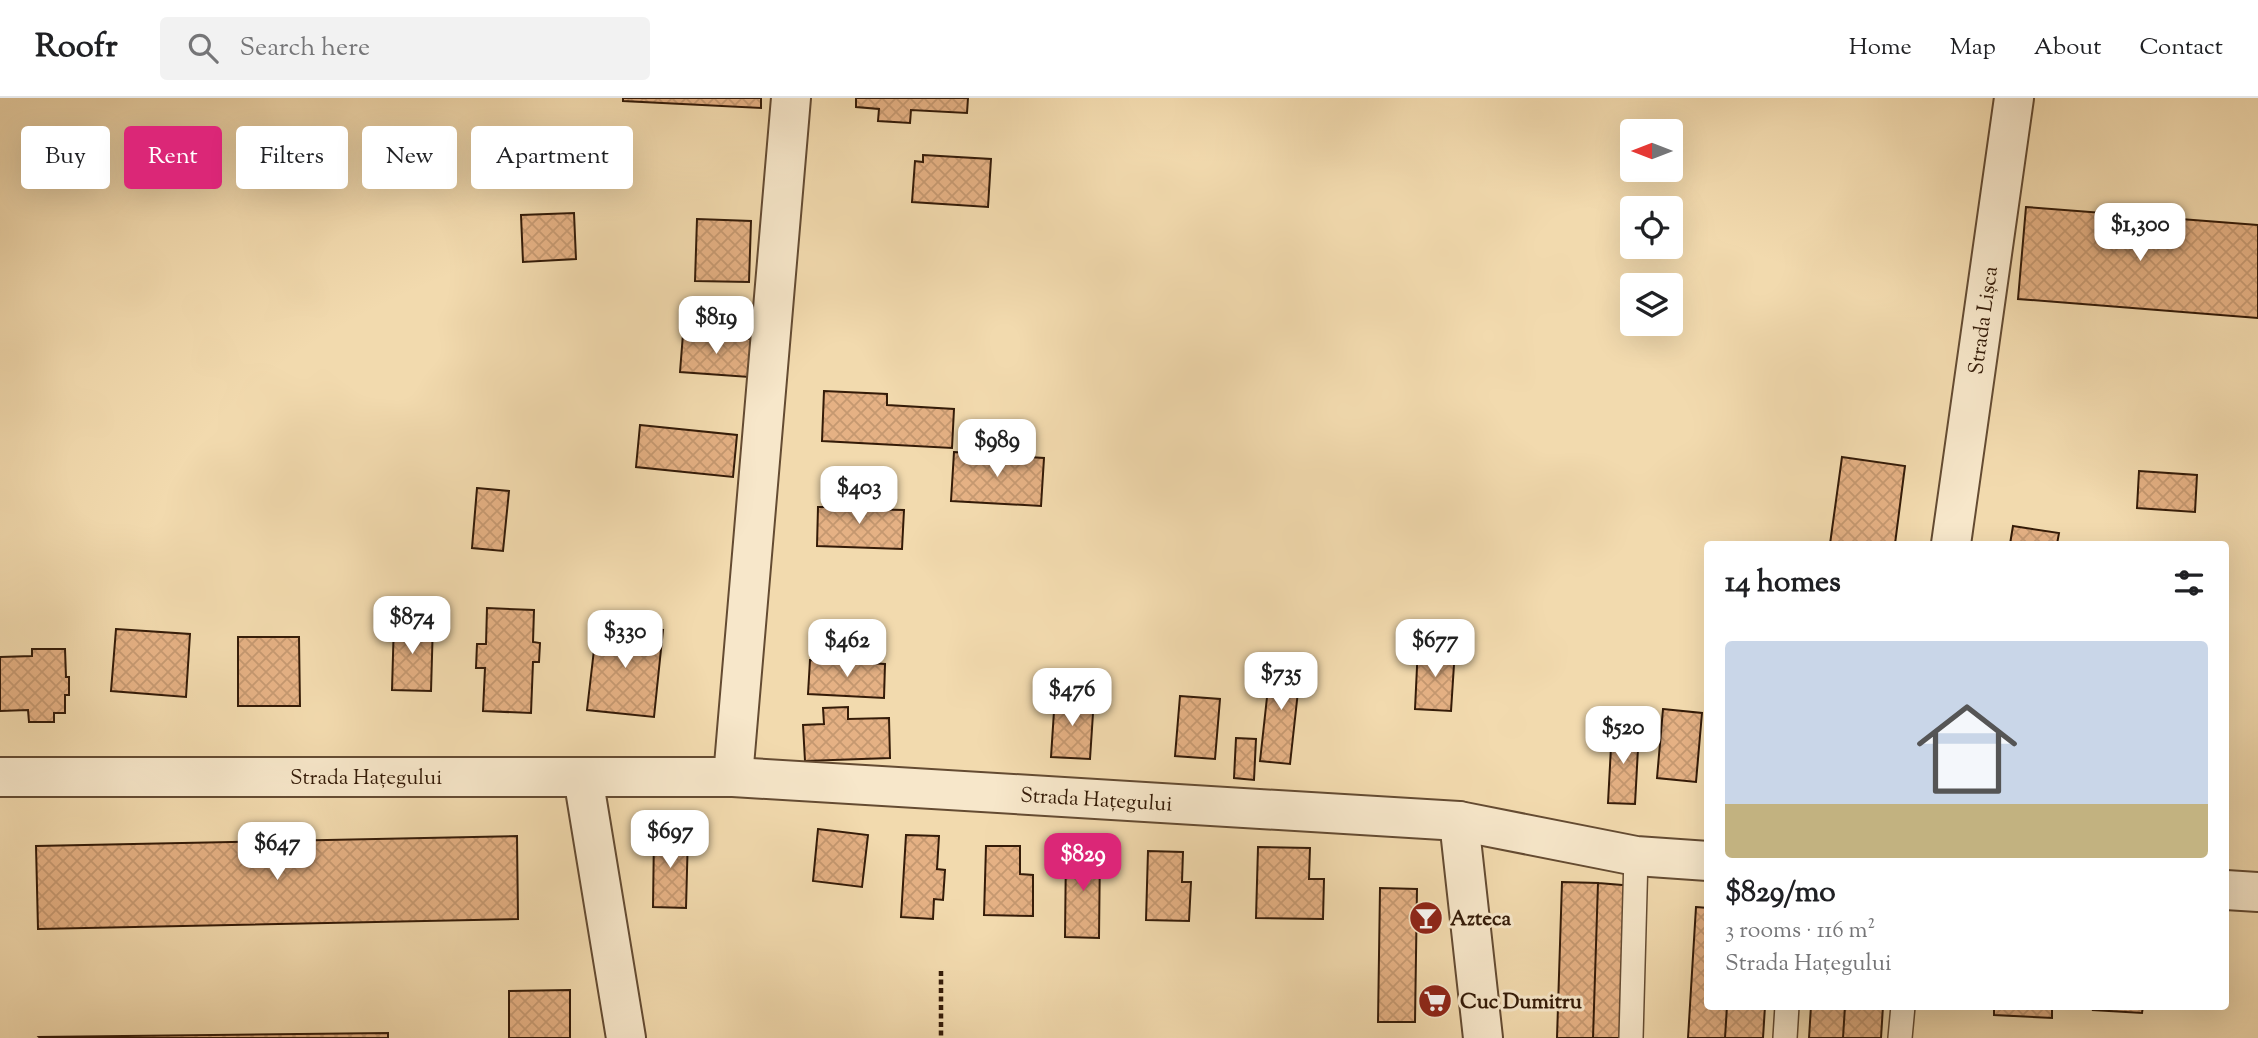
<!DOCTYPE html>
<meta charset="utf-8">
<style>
:root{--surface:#fff;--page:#f2f2f2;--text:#202124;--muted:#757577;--line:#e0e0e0;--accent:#db2777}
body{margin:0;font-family:"Sorts Mill Goudy",serif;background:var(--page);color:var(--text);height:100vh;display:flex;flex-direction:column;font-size:26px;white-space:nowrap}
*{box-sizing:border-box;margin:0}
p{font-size:23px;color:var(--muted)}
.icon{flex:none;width:38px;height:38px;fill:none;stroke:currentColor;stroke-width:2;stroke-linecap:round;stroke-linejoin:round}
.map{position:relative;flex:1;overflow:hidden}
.panel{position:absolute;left:1704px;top:443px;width:525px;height:469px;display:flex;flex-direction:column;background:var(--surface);border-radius:7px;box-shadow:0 7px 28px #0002}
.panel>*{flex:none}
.top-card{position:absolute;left:21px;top:28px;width:665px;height:63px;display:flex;gap:14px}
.needle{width:46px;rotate:270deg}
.controls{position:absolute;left:1620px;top:21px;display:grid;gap:14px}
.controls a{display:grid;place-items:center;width:63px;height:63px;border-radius:7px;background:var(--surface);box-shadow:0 7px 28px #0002;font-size:35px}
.price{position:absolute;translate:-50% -60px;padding:0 16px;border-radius:14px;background:#fff;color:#222;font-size:23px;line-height:46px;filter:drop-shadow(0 2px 4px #0008)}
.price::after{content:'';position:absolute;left:50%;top:42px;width:21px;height:16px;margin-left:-10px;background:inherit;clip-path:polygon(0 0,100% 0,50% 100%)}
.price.on{background:var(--accent);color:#fff}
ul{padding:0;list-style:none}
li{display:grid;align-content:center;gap:14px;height:371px;padding:0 21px}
li span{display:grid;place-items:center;height:217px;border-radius:7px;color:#555}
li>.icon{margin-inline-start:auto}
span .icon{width:126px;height:126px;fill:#fffc;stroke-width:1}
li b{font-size:30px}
h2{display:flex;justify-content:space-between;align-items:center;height:84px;padding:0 21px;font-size:30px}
.chip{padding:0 24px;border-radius:7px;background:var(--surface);box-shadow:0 7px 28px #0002;font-size:24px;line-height:63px}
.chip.on{background:var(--accent);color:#fff}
header{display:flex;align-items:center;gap:42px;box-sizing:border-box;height:98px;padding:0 35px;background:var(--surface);border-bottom:2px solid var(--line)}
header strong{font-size:33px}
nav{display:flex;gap:38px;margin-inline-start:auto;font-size:24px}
.search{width:490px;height:63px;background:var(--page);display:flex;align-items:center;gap:18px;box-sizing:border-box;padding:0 24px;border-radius:7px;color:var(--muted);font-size:26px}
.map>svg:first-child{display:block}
</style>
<header>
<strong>Roofr</strong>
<div class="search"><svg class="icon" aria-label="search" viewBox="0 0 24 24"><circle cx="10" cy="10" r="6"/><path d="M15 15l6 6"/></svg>Search here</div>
<nav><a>Home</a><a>Map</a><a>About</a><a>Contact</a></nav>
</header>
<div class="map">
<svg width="2258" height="940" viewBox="0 0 2258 940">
<defs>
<pattern id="building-cross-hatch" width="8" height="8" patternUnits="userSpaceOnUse" patternTransform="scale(1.75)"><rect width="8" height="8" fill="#e5b184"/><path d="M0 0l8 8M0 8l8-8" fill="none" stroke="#c59870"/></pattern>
</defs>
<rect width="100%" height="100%" fill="#f2daae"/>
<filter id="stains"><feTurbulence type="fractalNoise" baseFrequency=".00286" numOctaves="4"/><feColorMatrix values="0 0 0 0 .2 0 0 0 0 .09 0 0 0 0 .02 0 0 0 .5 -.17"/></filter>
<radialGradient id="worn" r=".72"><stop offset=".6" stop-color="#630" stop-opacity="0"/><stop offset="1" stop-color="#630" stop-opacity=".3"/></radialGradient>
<path fill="url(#building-cross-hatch)" stroke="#341b08" stroke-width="2" d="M623 0H761V10L623 3Z
M856 0H968L967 15 911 12 910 25 878 23 879 11 856 9Z
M923 57 991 61 988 109 912 104 915 63 923 64Z
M2026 109 2258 127V220L2018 201Z
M574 115 576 161 523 164 521 117Z
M697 121 751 123 749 184 695 183Z
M683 236 752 241 749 279 680 274Z
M824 293 887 296V307L954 311 952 350 822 343Z
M640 327 737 337 733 379 636 369Z
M954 354 1044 360 1041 408 951 403Z
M1842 359 1905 368 1895 446H1830Z
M2139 373 2197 377 2195 414 2137 410Z
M477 390 509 393 503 453 472 450Z
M838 398 859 399V411L904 412 902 451 817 448 818 409H838Z
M2013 428 2059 435 2057 446H2010Z
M487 510 534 512 533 544 540 545 539 564H533L531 615 483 613 485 570H476L477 546H486Z
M394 523 433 524 431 593 392 592Z
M597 526 663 532 654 619 587 612Z
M116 531 190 536 186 599 111 593Z
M238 539H299L300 608H238Z
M1418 548 1455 551 1451 613 1415 611Z
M32 551H65L66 579H69V597H65V615H54V624H29L28 612 0 613V559L32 558Z
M810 562 885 566 884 600 808 596Z
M1271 563 1301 566 1290 666 1260 663Z
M1055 598 1094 600 1090 661 1051 659Z
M1180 598 1220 601 1215 661 1175 658Z
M848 609V621L889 620 890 660 805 663 803 627 824 626 823 610Z
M1663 611 1702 615 1696 684 1657 680Z
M1612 630 1639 632 1635 706 1608 705Z
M1236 640 1256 641 1254 682 1234 680Z
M818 731 868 737 862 789 813 783Z
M654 735 688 736 686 810 653 809Z
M906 737 939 738 937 771 945 772 943 802 934 801 933 821 901 819Z
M517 738 518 821 38 831 36 748Z
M986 748H1020V776L1033 777V818L984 817Z
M1258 749 1310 750 1309 781H1324L1323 821 1256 820Z
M1066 750 1100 751 1099 840 1065 839Z
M1148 753 1183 754 1182 784H1191L1189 823 1146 822Z
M1562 784 1598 785 1593 940H1557Z
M1598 785 1634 788 1628 940H1593Z
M1380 790 1417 791 1415 924H1378Z
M1696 809 1708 810V908H1727L1725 940H1688Z
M570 892V940H509V893Z
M1727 908H1765L1763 940H1725Z
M1811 908H1845L1843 940H1809Z
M1845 908H1883L1881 940H1843Z
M1994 908H2052V920L1994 917Z
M2094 908H2143L2142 915 2093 912Z
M388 935V940H40L39 939Z"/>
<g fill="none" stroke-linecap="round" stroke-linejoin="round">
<g stroke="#644b32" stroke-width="26">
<path id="lane" d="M1631 940 1636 758
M1785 940 1787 908
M1900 940 1903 908"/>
</g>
<g stroke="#644b32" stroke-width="42">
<g id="street">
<path id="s1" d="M1951 446 2014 0"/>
<path id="s2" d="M0 679H733L1459 723 1636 758 1708 763"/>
<path d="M583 679 626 940"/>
<path d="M733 679 791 0"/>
<path d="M1459 723 1483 940"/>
<path d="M2226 792 2258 794"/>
</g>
</g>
<path stroke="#341b08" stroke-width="4.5" stroke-dasharray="5 3.5" stroke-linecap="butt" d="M941 873V940"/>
<use href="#lane" stroke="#f7e7ca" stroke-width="23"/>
<use href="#street" stroke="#f7e7ca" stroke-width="38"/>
</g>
<defs>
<g id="bar-disc" transform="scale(1.75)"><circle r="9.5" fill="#8f2418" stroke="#f7e7ca"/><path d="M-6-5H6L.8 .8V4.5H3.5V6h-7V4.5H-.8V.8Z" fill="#fff"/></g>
<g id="supermarket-disc" transform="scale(1.75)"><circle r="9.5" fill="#8f2418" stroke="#f7e7ca"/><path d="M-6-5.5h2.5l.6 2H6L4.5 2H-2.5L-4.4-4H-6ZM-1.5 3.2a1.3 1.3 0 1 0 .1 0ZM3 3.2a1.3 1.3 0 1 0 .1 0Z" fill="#fff"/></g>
</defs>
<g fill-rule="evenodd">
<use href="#bar-disc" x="1426" y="820"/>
<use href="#supermarket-disc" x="1435" y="903"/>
</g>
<g text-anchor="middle" stroke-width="6" stroke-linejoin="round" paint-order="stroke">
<g font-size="21" fill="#341b08" stroke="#f7e7ca">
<text dy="7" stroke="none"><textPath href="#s1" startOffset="226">Strada Lișca</textPath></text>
<text dy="7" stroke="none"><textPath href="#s2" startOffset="366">Strada Hațegului</textPath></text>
<text dy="7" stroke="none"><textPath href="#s2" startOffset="1097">Strada Hațegului</textPath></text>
</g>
<g font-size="21" font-weight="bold" fill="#341b08" stroke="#f7e7ca" text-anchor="start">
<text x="1450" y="827">Azteca</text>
<text x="1460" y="910">Cuc Dumitru</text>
</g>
</g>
<rect width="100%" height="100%" filter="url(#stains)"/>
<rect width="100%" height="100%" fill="url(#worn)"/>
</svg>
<div class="controls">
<a><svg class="needle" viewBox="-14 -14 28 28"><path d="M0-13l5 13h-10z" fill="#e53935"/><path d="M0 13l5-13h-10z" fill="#757577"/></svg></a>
<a><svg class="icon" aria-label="locate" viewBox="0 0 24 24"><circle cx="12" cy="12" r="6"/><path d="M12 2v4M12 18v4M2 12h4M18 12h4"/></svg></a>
<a><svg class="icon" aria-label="layers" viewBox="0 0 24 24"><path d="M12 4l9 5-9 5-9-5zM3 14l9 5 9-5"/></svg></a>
</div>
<b class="price" style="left:2140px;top:165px">$1,300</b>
<b class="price" style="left:716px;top:258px">$819</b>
<b class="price" style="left:997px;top:381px">$989</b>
<b class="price" style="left:859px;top:428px">$403</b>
<b class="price" style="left:412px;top:558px">$874</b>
<b class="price" style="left:625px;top:572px">$330</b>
<b class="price" style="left:847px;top:581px">$462</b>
<b class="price" style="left:1435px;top:581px">$677</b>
<b class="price" style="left:1281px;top:614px">$735</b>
<b class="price" style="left:1072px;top:630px">$476</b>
<b class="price" style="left:1623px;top:668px">$520</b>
<b class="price" style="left:670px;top:772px">$697</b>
<b class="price" style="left:277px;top:784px">$647</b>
<b class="price on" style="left:1083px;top:795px">$829</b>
<div class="top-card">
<a class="chip">Buy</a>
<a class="chip on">Rent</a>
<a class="chip">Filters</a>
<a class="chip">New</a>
<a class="chip">Apartment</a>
</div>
<section class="panel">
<h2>14 homes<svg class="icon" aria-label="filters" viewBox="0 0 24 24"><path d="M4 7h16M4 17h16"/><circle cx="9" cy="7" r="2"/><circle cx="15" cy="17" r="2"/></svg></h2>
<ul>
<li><span style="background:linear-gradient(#c9d6e8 75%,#c2b280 0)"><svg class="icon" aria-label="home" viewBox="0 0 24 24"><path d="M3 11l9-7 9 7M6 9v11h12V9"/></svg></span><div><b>$829/mo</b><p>3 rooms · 116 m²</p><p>Strada Hațegului</p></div></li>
</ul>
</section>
</div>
